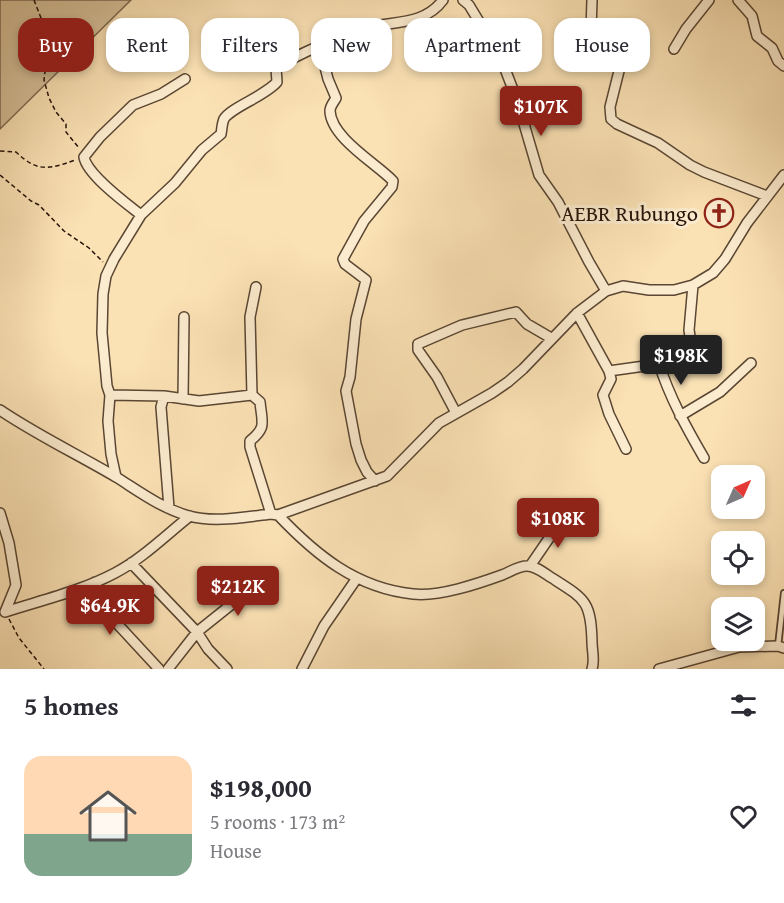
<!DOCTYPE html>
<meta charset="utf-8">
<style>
:root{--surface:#fff;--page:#f7f7f7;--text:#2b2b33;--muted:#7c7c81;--line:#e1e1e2;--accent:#8f2418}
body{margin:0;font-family:"Gentium Book Plus",serif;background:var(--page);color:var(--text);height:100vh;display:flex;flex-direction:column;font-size:22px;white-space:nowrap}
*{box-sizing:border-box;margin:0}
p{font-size:20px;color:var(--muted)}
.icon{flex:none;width:33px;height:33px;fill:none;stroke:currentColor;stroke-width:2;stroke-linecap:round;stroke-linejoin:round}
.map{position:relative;height:669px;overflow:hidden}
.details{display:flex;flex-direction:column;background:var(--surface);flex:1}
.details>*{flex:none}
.hud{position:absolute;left:18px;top:18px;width:748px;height:54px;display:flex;gap:12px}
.needle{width:39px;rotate:45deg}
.buttons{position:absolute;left:711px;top:465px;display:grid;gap:12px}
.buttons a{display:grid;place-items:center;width:54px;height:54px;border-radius:12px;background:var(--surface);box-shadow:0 3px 9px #0003;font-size:30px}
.price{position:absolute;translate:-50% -51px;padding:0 14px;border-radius:6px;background:var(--accent);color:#fff;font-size:20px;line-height:39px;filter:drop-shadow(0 2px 3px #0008)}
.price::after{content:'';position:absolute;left:50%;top:36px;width:18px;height:14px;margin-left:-9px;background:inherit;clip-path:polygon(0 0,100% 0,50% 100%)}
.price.on{background:#222;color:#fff}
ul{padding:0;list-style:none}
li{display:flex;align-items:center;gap:18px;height:150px;padding:0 24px}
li+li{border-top:2px solid var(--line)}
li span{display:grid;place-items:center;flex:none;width:168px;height:120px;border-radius:18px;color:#555}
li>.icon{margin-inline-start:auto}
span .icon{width:72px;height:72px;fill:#fffc;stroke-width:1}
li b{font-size:26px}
h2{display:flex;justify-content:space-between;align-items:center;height:72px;padding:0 24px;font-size:26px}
.pill{padding:0 21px;border-radius:18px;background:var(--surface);box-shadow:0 3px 9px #0003;font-size:21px;line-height:54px}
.pill.on{background:var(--accent);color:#fff}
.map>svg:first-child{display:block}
</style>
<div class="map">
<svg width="784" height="669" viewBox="0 0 784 669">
<rect width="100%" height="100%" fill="#fbe2b5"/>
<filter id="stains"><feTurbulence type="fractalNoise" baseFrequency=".00333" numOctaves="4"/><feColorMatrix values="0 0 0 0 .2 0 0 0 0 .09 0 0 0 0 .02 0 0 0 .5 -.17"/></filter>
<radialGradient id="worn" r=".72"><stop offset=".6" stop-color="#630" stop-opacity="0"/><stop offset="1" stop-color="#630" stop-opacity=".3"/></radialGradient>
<path fill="#d6bf98" stroke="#7d6850" stroke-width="1.5" d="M0 0H131L0 129Z"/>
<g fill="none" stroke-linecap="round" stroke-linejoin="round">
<g stroke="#5a4633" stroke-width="8">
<path id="lane" d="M778 646 784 593"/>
</g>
<g stroke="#5a4633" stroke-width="12">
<path id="street" d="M463 0 469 5 500 56 517 100 539 175 558 202 589 262 606 291
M738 0 752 16 757 36 772 48 778 61 784 66
M591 30 592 0
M320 47 328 79 336 98C334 102 330 106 330 111 331 138 377 164 393 181L392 187 364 221 343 259 345 264 366 280 356 319 350 377 346 391 356 444 361 460 367 472 375 481
M674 49 686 29 709 0
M620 67 610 107 611 119 617 124 658 143 690 165 704 172 767 196
M141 215C127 204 87 175 84 157L100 137 133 105 161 94 185 79
M577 313 609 371 611 379 603 395 609 414 626 449
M659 364C670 398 686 427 704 458
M609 371 659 364 688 356 692 349 689 330 693 285
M110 395 164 396
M252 395 250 317 256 287
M183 399 184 317
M0 410C37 435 77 454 116 477 140 492 161 508 189 516 214 523 245 517 271 514L278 515 387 476 439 423 492 393 508 382 523 369 577 313 606 291 623 286 649 290H674L693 285 713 273 725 259 747 223 784 175
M456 413 437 377 418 350V344L462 325 516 312 527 324 551 338
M680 416 720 392 751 363
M116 477 111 454 108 421 110 395 107 386 102 333 103 294 106 276 114 259 141 215 175 183 202 150 221 134C222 129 222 123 224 119 230 108 265 96 277 82L276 68C298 54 338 37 362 29 391 20 423 27 443 0
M169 508 161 407 164 396 199 401 252 395 260 402C262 423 267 427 250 441V447L271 514
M0 513 9 543 16 585 5 612
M278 515C316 555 356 588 413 594 439 597 477 584 502 575 510 572 518 566 527 566 536 566 544 573 552 578 585 599 591 601 592 642 592 651 595 660 592 669
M131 563 197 632 208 649 227 669
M530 566 567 512 572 513 585 524
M95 582 110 616 159 669
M5 612C42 600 81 591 115 573 142 559 166 535 190 516
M168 669 197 632 232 604 265 583
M302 669 324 626 357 578
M659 669 739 647 778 646 784 648"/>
</g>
<path stroke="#241208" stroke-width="1.5" stroke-dasharray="4.5 3" stroke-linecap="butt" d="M34 0 41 18 34 37V51L45 72 44 80 49 98 56 112 66 124V132L79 148
M0 151 16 152C37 172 48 170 75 160
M0 175 31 201 39 205 64 231 89 248 103 262
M9 619 19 638 44 669"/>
<use href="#lane" stroke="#fceccf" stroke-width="4.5"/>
<use href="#street" stroke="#fceccf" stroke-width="9"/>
</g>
<defs>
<g id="church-ring" transform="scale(1.5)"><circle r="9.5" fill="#fceccf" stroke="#8f2418" stroke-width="1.5"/><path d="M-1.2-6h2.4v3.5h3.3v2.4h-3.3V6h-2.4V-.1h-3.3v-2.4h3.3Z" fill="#8f2418"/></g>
</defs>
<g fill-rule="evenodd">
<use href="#church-ring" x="719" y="213"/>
</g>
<g text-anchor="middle" stroke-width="6" stroke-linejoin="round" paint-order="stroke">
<g font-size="22" fill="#241208" stroke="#fceccf" text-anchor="end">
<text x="698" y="221">AEBR Rubungo</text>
</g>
</g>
<rect width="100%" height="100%" filter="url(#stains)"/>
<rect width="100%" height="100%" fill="url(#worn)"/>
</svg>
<div class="buttons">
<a><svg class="needle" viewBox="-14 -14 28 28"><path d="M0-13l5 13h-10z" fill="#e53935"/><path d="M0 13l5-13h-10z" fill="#7c7c81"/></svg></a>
<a><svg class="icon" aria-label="locate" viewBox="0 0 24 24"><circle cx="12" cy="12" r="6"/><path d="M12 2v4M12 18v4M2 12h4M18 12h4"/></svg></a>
<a><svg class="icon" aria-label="layers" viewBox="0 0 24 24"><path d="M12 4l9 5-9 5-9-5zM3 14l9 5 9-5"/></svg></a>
</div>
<b class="price" style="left:541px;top:137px">$107K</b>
<b class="price on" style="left:681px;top:386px">$198K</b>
<b class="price" style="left:558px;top:549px">$108K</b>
<b class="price" style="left:238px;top:617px">$212K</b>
<b class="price" style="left:110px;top:636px">$64.9K</b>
<div class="hud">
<a class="pill on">Buy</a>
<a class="pill">Rent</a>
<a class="pill">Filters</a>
<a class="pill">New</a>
<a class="pill">Apartment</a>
<a class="pill">House</a>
</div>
</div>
<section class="details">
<h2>5 homes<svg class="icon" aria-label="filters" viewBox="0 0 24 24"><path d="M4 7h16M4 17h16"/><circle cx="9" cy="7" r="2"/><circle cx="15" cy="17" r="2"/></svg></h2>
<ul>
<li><span style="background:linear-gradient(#ffd9b3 65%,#7fa58c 0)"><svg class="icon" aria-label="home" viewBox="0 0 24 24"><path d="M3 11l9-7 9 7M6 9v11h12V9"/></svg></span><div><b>$198,000</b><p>5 rooms · 173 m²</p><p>House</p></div><svg class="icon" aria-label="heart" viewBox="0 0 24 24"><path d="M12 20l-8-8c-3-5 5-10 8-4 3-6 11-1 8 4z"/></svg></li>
</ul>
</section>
